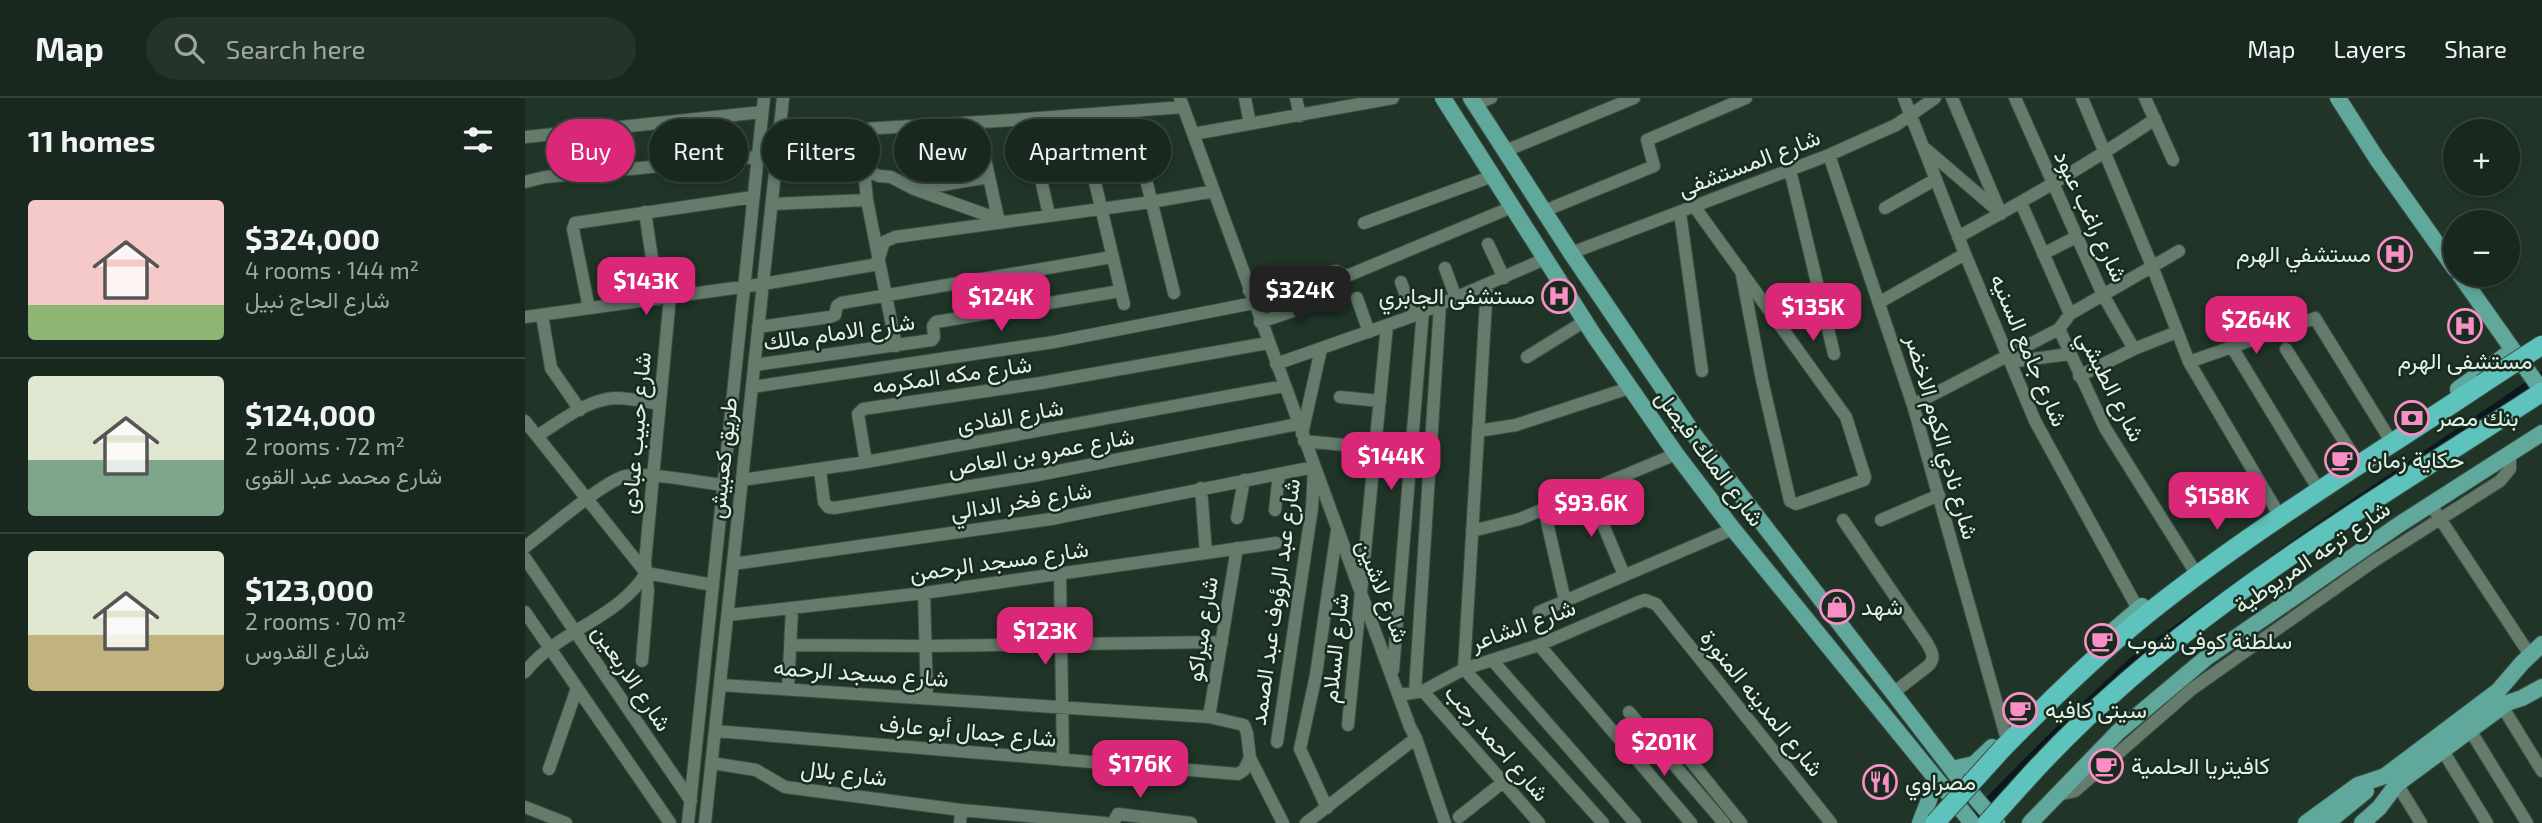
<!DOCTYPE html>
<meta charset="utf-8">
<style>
:root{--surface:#18281e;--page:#25342b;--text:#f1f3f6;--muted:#9fa6a4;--line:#36443c;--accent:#db2777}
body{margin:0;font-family:"Exo 2",Vazirmatn,sans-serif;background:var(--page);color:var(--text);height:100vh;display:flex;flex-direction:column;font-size:26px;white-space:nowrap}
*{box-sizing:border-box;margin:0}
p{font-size:23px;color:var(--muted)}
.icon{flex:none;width:38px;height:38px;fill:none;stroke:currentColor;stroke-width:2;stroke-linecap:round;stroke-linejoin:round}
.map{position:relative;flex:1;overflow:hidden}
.panel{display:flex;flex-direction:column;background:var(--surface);width:525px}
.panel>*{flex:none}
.hud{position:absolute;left:21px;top:21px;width:665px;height:63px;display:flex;gap:14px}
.fabs{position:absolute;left:1918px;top:21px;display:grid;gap:14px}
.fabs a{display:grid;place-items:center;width:77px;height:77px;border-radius:50%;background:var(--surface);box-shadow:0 4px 10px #0003,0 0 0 2px var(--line);font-size:35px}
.price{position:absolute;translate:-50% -60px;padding:0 16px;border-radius:14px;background:var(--accent);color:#fff;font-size:23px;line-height:46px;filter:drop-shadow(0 2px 4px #0008)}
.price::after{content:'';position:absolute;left:50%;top:42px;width:21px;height:16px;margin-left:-10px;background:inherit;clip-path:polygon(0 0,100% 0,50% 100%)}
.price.current{background:#222;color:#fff}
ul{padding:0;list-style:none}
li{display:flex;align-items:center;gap:21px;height:175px;padding:0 28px}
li+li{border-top:2px solid var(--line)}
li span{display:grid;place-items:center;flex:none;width:196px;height:140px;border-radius:7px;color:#555}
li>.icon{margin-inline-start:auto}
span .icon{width:84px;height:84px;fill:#fffc;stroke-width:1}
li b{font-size:30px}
h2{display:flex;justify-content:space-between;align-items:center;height:84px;padding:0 28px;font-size:30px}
.tag{padding:0 24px;border-radius:32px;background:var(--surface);box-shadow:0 4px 10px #0003,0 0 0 2px var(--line);font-size:24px;line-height:63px}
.tag.current{background:var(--accent);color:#fff}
header{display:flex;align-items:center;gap:42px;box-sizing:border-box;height:98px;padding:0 35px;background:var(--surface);border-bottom:2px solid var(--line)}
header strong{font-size:33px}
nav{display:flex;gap:38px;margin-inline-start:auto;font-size:24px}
.search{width:490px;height:63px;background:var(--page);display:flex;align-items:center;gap:18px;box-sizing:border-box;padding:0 24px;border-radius:38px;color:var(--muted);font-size:26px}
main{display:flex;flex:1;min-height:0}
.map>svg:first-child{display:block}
</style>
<header>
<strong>Map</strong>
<div class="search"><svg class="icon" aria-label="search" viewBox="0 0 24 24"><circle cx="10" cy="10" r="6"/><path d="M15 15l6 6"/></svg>Search here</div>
<nav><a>Map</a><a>Layers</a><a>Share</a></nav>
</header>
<main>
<section class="panel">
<h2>11 homes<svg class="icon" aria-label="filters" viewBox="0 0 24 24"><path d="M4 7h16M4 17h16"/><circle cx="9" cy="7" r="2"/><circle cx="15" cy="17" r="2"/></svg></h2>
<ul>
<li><span style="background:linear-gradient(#f6c9c9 75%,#8fb573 0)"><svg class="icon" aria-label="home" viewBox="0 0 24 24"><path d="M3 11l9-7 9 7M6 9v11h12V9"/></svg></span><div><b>$324,000</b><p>4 rooms · 144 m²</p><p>شارع الحاج نبيل</p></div></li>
<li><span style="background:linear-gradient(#dfe7d0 60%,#7fa58c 0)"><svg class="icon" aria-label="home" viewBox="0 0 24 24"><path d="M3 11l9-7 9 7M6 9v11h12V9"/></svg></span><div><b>$124,000</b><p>2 rooms · 72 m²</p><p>شارع محمد عبد القوى</p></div></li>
<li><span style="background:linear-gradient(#dfe7d0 60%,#c2b280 0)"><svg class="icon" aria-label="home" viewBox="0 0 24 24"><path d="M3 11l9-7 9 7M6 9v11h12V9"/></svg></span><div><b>$123,000</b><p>2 rooms · 70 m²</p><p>شارع القدوس</p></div></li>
</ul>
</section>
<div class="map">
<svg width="2017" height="725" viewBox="0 0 2017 725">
<rect width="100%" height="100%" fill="#203528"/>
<path fill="#0b191e" d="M2017 273V300L1733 493 1664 537 1460 725H1436L1522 638 1606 559 1785 430Z"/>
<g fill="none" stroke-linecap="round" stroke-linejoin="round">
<g stroke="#3d4f44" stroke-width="14">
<path id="minor" d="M655 0 885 629 891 640 920 725
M720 0 725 26
M771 0 775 18
M1379 0 1440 156 1510 323 1613 511
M1427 0 1476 116
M1490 0 1578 197 1609 251
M1557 0 1627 168 1664 264 1753 415
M1620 0 1648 62
M950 6 966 0
M554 17 599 206
M452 24 473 120
M335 31 342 102 371 248
M254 36 488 22 658 9
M668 36 868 0
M0 39 237 14
M613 49 649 195
M1402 52 1473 113
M980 53 1109 0
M510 55 524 117
M1304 57 1388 307 1480 635
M338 71 354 78 366 79 389 91 476 122
M1265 72 1309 256
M0 84 20 79 232 59
M393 91 464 79
M1496 105 1545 216
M247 106 342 102
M1169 108 1321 319 1340 379 1339 382 1271 406 1265 403 1237 282 1216 172
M1360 110 1411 81
M1019 113 1129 68 1122 42 1221 0
M120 114 133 200
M1155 114 1177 273
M839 125 968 78
M1433 139C1501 102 1566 65 1630 21
M963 146 979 180
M1046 155 1304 57 1371 27 1410 0
M1518 156 1551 139
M920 170 931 200
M876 184 888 218
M962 187 939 571 1078 725
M724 193 811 173 822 178 987 109
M832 200 844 234
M1355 204 1440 156
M64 210 48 131 50 125 228 99
M17 217 26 270 55 312
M0 219 238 186 348 167 353 163 359 144 370 139 626 104 689 93
M735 224 804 201
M233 229 305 219 310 217 312 208 316 205 587 159
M1534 231 1580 330 1669 472
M1707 249 1792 389
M1761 251 1831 362
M1002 259 1060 223
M1485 264 1544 256
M1664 264 1790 220 1864 340
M751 266 888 218 1020 161
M229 267 407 242 409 239 408 228 411 224 595 193
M1554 278 1609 251 1652 234
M227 289 529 244 729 205
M815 299 855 303
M1388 307 1534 231 1545 216 1654 153
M0 323 121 475 188 487
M953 333 991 327 1104 290
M777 336 796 251
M12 338C35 324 62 301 91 300 106 300 121 304 135 306
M779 343 850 350
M341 364 333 316 338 311 516 285 743 245
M295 372 299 404 303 409 309 410 513 377 773 326
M217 382 341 364 759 288
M676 390 681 455
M1064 393 1099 477
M1906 407 2005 557
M1019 411 1040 503
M750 412 754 376
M712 420 719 382
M1318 422 1402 545C1407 554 1411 560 1403 568L1368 595
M1356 422 1414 397
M947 433 995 421 1151 356
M0 449C20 434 80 382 101 378 123 374 174 384 198 387
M0 460 166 703
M208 466 526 421 789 369 787 410 752 644
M535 476 538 662
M399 495 402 600
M0 514 145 725
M1014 514 1208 431
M203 517 399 495 751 445
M265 547 401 548 697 544
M1014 547 1166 725
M967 562 1110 725
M117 563 123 493 120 464 145 199
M868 572 898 213
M0 574C32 533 94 520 121 475
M195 587 684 619 719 627 722 635 725 660 758 725
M263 591 267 511
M898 593 1014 725
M890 594 915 207
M874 597 898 593 939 571 1014 547 1114 504 1120 502 1131 506 1306 725
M1977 608 2017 673
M1104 614 1199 725
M684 619 712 450
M823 627 862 228
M1139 630 1216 725
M1945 632 2002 725
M190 633 713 676 719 672 725 660
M1918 653 1962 725
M187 665 231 672 260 689 436 712 435 725
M24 671 52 590
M1872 686 1896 725
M1529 698 1550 693 1667 591 1849 463 1975 383 1985 371V356
M0 709 41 725
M802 710 775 651 791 577 812 432
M436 712 580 725
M934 719 977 685
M163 725 239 0
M180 725 258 0
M588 725 593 716 666 725
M781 725 891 640"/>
</g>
<g stroke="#3d4f44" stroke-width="18">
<path id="major" d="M918 0 1070 239 1151 356 1208 431 1447 725
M946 0 1046 155 1170 338 1436 683 1472 725
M1813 0 1852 61 1930 171
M1935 177 2017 293
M1933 291 1988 252
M1576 543 1617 508
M1427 671 1449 666 1467 649
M1395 725 1404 702 1409 680
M1505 725 1594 633 1681 560 1875 426 2017 335
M1781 725 1833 687 1860 678 1973 593 1997 565 2017 546
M1802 725 1841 693
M1837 725 1854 710 1872 686 1982 605 1997 600 2017 589"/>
</g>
<g stroke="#3d4f44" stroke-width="21">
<path id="highway" d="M1478 650C1524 603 1571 557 1622 516 1728 431 1845 361 1957 286
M1499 684C1645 521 1836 412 2017 294"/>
</g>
<use href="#minor" stroke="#657c6d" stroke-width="12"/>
<use href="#major" stroke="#60a79c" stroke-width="16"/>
<use href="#highway" stroke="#5dc3bc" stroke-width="19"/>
<g stroke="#3d4f44" stroke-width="21" stroke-linecap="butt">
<path id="highway-bridge" d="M1957 286 2017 247
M1410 725 1478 650
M1462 725 1499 684"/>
</g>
<use href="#highway-bridge" stroke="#5dc3bc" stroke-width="19"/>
</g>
<defs>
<g id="hospital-ring" transform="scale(1.75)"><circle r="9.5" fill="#172b1e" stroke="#fa8fc6" stroke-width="1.5"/><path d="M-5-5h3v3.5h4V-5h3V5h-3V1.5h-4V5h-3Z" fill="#fa8fc6"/></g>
<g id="bank-ring" transform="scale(1.75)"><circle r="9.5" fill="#172b1e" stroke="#fa8fc6" stroke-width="1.5"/><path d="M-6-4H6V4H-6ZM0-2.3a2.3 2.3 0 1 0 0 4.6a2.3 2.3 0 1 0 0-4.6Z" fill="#fa8fc6"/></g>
<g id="cafe-ring" transform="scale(1.75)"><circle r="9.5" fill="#172b1e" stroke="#fa8fc6" stroke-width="1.5"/><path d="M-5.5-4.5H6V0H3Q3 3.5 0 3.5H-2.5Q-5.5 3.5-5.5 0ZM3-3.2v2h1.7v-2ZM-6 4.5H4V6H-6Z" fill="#fa8fc6"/></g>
<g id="shop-ring" transform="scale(1.75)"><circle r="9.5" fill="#172b1e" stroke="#fa8fc6" stroke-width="1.5"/><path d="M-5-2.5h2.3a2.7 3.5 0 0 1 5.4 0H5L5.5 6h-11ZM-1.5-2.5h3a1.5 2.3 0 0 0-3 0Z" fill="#fa8fc6"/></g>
<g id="restaurant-ring" transform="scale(1.75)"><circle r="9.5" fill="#172b1e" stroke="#fa8fc6" stroke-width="1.5"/><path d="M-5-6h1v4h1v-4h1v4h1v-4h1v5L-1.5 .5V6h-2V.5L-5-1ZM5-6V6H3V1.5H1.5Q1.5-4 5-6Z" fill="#fa8fc6"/></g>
</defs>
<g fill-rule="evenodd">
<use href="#hospital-ring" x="1870" y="156"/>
<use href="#hospital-ring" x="1034" y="198"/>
<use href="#hospital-ring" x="1940" y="228"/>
<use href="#bank-ring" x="1887" y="320"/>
<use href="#cafe-ring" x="1817" y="362"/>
<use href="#shop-ring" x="1312" y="509"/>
<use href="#cafe-ring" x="1577" y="543"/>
<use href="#cafe-ring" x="1495" y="612"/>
<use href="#cafe-ring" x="1581" y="668"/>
<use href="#restaurant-ring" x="1355" y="684"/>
</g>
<g text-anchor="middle" stroke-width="5" stroke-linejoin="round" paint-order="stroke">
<g font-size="23" fill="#e3f0e7" stroke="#172b1e">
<text transform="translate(1224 65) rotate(-21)" y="8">شارع المستشفى</text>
<text transform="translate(1566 118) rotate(65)" y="8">شارع راغب عبود</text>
<text transform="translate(314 234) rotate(-8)" y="8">شارع الامام مالك</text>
<text transform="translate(1504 252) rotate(67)" y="8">شارع جامع السنيه</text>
<text transform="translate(427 277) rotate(-8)" y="8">شارع مكه المكرمه</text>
<text transform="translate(1586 288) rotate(63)" y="8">شارع الطبشي</text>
<text transform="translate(485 318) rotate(-10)" y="8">شارع الفادى</text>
<text transform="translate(111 335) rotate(-85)" y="8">شارع حبيب عبادى</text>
<text transform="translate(1417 339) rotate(74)" y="8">شارع نادي الكوم الاخضر</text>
<text transform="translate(516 354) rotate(-10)" y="8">شارع عمرو بن العاص</text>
<text transform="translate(198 360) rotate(-84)" y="8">طريق كعبيش</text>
<text transform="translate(1185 360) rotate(53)" y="8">شارع الملك فيصل</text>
<text transform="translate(496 403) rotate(-9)" y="8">شارع فخر الدالي</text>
<text transform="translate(1787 459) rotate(-34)" y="8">شارع ترعه المريوطية</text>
<text transform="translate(474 463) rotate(-8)" y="8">شارع مسجد الرحمن</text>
<text transform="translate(858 493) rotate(69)" y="8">شارع لاشين</text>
<text transform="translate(750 504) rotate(-82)" y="8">شارع عبد الرؤوف عبد الصمد</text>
<text transform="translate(998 527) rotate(-20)" y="8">شارع الشاعر</text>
<text transform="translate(677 531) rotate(-81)" y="8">شارع ميراكو</text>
<text transform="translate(810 550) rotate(-84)" y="8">شارع السلام</text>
<text transform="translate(336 575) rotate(4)" y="8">شارع مسجد الرحمه</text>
<text transform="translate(107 580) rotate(56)" y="8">شارع الاربعين</text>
<text transform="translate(1237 605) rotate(51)" y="8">شارع المدينه المنورة</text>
<text transform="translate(443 633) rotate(5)" y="8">شارع جمال أبو عارف</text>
<text transform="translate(972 645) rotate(49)" y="8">شارع احمد رجب</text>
<text transform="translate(319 675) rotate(7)" y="8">شارع بلال</text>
</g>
<g font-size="23" fill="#e3f0e7" stroke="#172b1e" text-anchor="start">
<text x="1846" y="164" text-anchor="end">مستشفي الهرم</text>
<text x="1010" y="206" text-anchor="end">مستشفى الجابري</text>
<text x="1940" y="271" text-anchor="middle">مستشفى الهرم</text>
<text x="1912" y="328">بنك مصر</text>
<text x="1842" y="370">حكاية زمان</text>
<text x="1336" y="517">شهد</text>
<text x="1602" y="551">سلطنة كوفى شوب</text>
<text x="1520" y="620">سيتى كافيه</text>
<text x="1606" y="676">كافيتريا الحلمية</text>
<text x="1380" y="692">مصراوي</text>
</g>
</g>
</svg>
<div class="fabs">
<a>+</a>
<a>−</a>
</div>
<b class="price" style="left:121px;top:219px">$143K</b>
<b class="price current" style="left:775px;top:228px">$324K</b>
<b class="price" style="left:476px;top:235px">$124K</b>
<b class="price" style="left:1288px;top:245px">$135K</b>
<b class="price" style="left:1731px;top:258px">$264K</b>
<b class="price" style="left:866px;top:394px">$144K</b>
<b class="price" style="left:1692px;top:434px">$158K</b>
<b class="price" style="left:1066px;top:441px">$93.6K</b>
<b class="price" style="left:520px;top:569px">$123K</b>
<b class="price" style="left:1139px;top:680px">$201K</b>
<b class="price" style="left:615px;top:702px">$176K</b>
<div class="hud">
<a class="tag current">Buy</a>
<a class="tag">Rent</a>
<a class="tag">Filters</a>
<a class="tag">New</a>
<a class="tag">Apartment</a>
</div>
</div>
</main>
